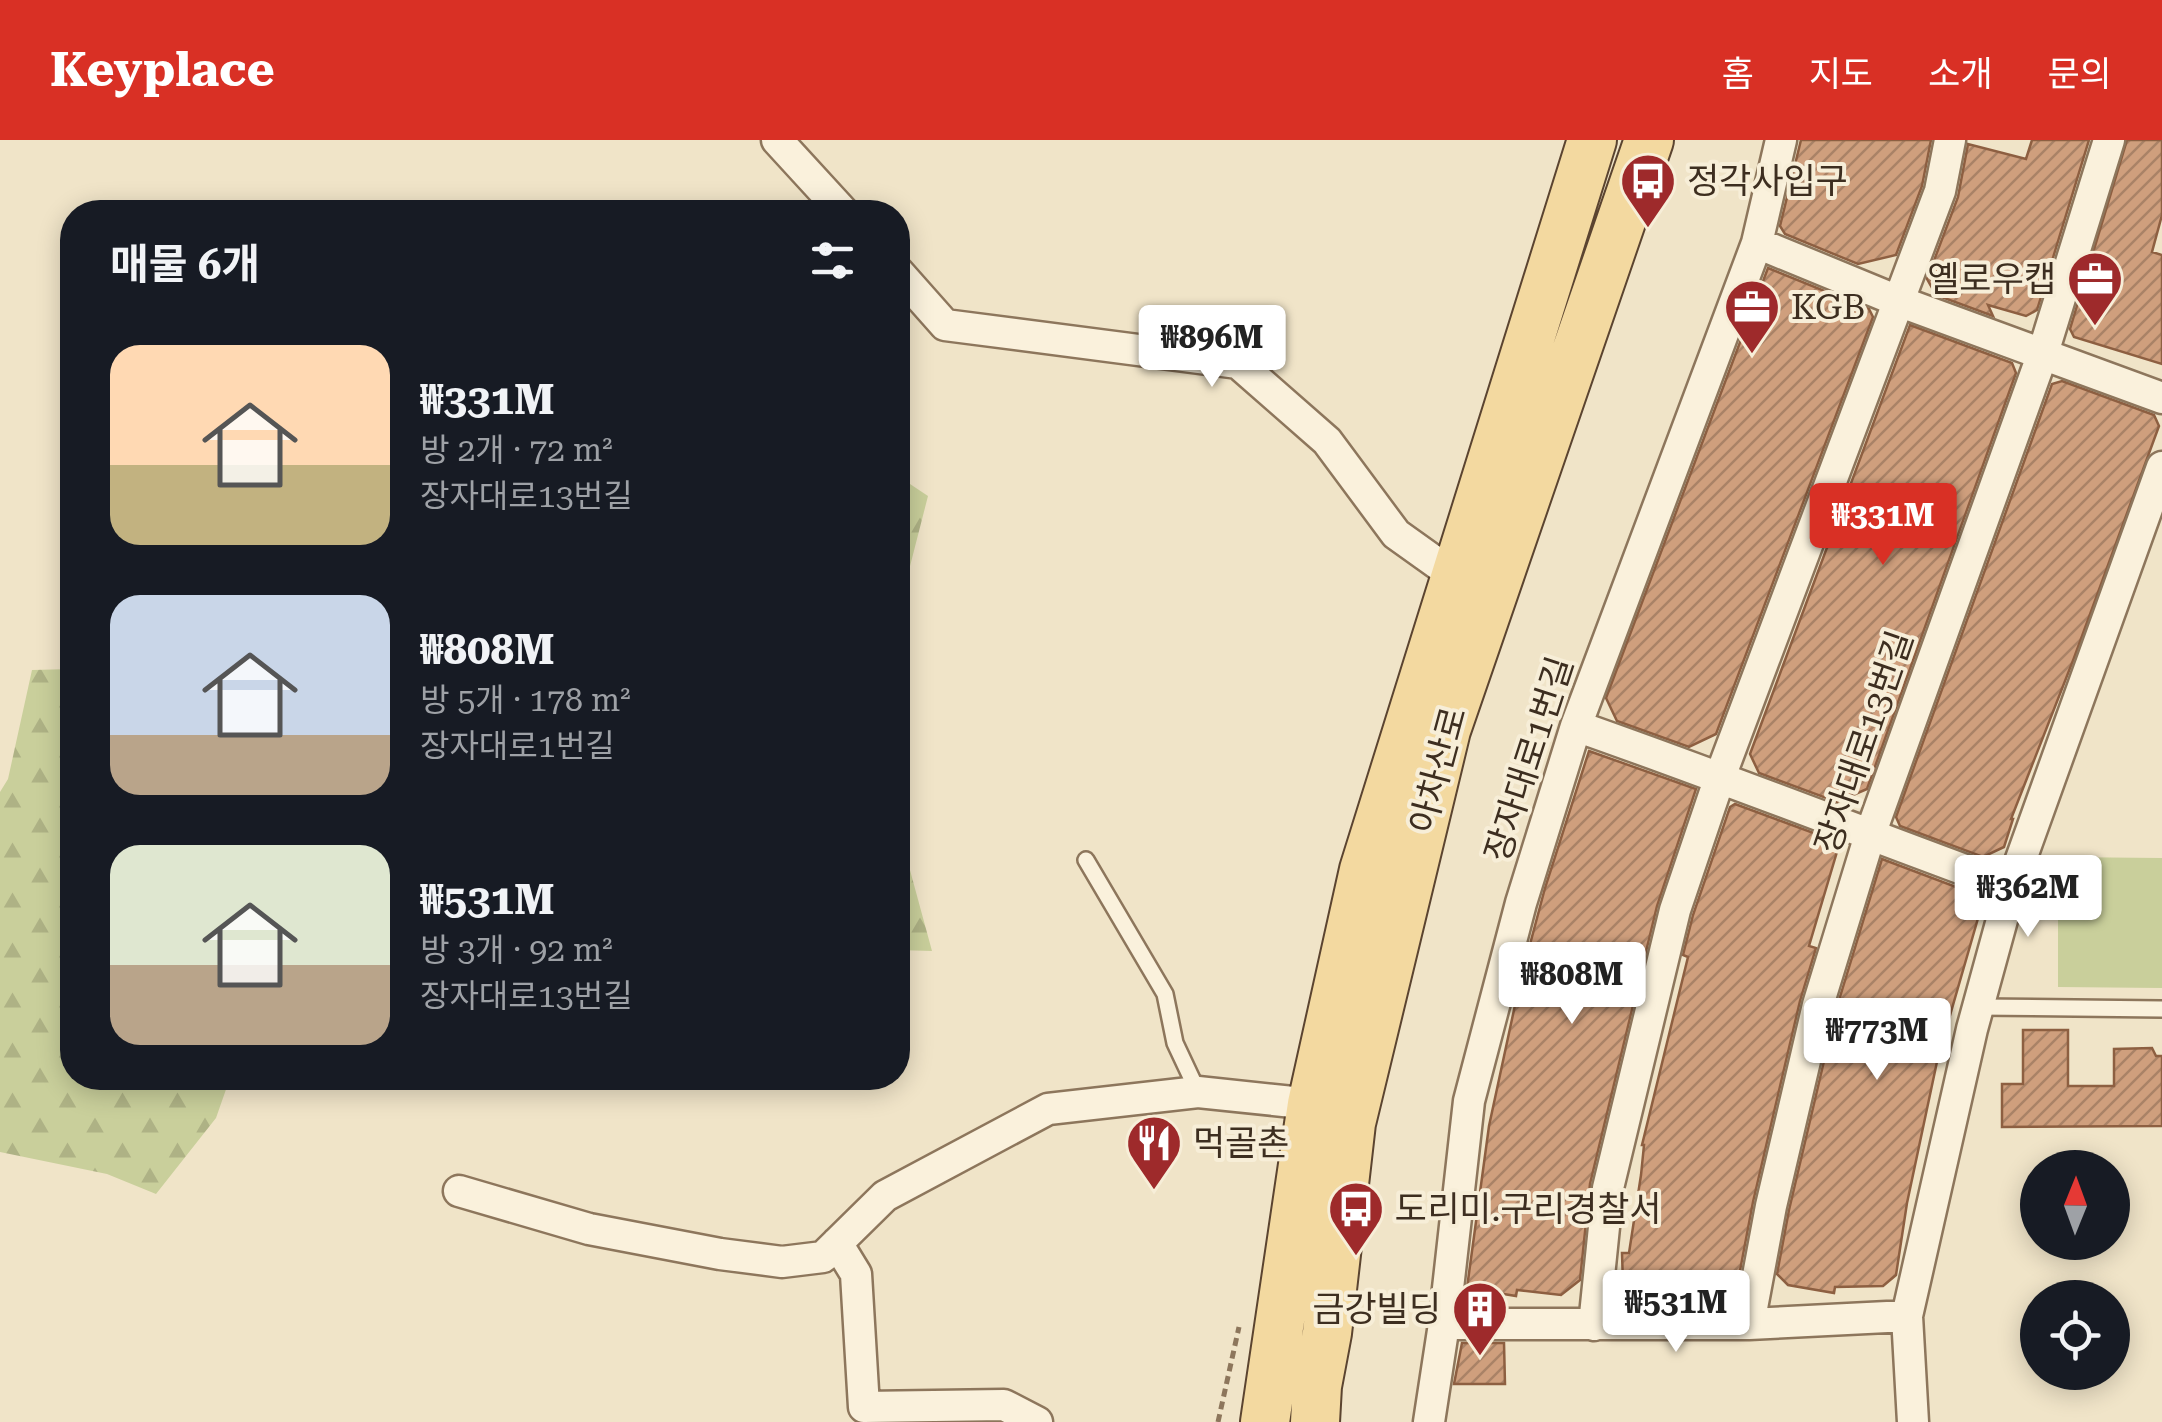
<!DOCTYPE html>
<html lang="ko">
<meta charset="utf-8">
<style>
:root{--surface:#171b24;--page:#242831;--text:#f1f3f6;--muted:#9ea1a6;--accent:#d93025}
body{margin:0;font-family:"Roboto Serif","Noto Sans KR",serif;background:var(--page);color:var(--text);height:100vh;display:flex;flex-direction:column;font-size:38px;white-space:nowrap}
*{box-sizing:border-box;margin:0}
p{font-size:32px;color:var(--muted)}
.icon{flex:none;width:55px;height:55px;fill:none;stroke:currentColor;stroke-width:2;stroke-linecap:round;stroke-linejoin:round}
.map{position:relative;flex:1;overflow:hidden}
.side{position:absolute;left:60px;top:60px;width:850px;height:890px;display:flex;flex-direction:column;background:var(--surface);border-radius:40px;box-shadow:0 5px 25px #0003}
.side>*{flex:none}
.needle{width:65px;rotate:1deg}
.fabs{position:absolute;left:2020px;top:1010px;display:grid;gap:20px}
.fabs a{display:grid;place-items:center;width:110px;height:110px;border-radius:50%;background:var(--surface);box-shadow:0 5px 25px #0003;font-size:50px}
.price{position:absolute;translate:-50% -85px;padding:0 22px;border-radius:10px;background:#fff;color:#222;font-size:32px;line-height:65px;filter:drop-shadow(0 2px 5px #0008)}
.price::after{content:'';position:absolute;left:50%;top:60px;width:30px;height:22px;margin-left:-15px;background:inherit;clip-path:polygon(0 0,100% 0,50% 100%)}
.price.current{background:var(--accent);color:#fff}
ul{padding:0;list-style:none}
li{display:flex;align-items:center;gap:30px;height:250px;padding:0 50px}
li span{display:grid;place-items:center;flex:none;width:280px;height:200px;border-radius:30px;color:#555}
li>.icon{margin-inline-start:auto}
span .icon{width:120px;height:120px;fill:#fffc;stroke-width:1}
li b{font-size:42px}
h2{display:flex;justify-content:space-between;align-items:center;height:120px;padding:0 50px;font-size:42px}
header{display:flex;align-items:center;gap:60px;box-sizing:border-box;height:140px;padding:0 50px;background:var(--accent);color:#fff}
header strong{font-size:48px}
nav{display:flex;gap:55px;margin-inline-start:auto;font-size:35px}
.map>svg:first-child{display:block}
</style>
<header>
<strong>Keyplace</strong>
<nav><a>홈</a><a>지도</a><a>소개</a><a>문의</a></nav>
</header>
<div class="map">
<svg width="2162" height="1282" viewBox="0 0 2162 1282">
<defs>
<pattern id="forest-firs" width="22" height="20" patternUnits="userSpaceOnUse" patternTransform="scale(2.5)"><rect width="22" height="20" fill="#c9cf9b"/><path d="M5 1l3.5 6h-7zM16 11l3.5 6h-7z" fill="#aeb285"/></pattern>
<pattern id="building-hatch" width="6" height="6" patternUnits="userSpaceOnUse" patternTransform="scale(2.5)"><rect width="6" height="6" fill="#cf9f7d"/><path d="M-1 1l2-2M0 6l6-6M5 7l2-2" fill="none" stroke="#a98266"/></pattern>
</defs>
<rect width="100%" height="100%" fill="#f0e4c8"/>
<path fill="url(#forest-firs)" d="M898 336 928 356 898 473Z
M72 529V938H230L216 978 156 1054 107 1034 0 1012V652L8 639 32 530Z
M898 686 932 811 898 810Z"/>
<path fill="#c9cf9b" d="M2058 717 2162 718V848L2058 847Z"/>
<path fill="url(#building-hatch)" stroke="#8d5f41" stroke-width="2.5" d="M1801 0H1931L1922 46 1896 115 1858 124 1785 94 1780 86Z
M2032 0H2089L2037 170 2026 176 1988 165 1993 176 1936 155 1927 139 1958 57 1968 4 2026 19Z
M2127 0H2162V75L2152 112 2162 115V224L2074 197 2070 189Z
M1768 128 1869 169 1873 177 1716 594 1689 607 1617 581 1606 558Z
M1910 185 2012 223 2016 233 1867 649 1837 662 1759 633 1750 614Z
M2062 241 2154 275 2159 286 2074 518 2011 679H2013L2004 707 1983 717 1900 686 1896 677 2052 244Z
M1589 611 1696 649 1657 766 1590 1044 1580 1140 1561 1155 1517 1150 1516 1156 1467 1148 1489 986 1520 842 1545 748Z
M1735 664 1838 702 1839 705 1809 806 1816 808 1800 861 1753 1062 1739 1136 1731 1150 1633 1153 1623 1144 1622 1113H1629L1641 1035 1644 1005H1642L1688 817 1683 815 1693 775 1730 667Z
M1882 719 1980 756 1983 761 1938 917 1907 1063 1896 1135 1883 1146 1835 1147 1834 1153 1788 1145 1777 1134 1789 1070 1836 870Z
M2023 890H2068V946H2114V909L2152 908 2156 916H2162V986L2002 987V944H2023Z
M1462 1203H1504L1505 1244H1454Z"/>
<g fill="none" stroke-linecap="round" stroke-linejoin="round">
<g stroke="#8d765c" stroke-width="20">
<path id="service" d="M1086 720 1165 854 1175 903 1198 952
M1978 867 2162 869"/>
</g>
<g stroke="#8d765c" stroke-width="35">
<path id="minor" d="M777 0 843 72
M1757 103 1898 161 2162 258
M898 132 945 185 1238 223 1327 301 1396 394 1459 439 1468 441
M1576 586C1722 637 1866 694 2011 747
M459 1051 589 1089 720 1114 782 1122 823 1117 885 1056 1048 969 1198 952 1312 964
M837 1103 856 1134 864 1267 1004 1265 1037 1282
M1444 1184H1749L1907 1176
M1749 1184 1771 1066 1818 865 1870 695 2043 213 2109 0
M1594 1185 1608 1048 1675 770 1720 637 1940 51 1950 0
M1429 1282 1444 1184 1469 961 1521 763 1576 586 1757 103 1781 0
M1913 1282 1907 1176 1972 889 2011 747 2162 327"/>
</g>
<g stroke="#5b4430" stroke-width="52">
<path id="primary" d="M1265 1282 1312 964 1364 730 1592 0
M1315 1282 1317 1246 1327 1193 1351 983 1446 590 1649 0"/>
</g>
<path stroke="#8d765c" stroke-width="5" stroke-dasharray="8 5" stroke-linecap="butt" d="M1218 1282 1239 1187"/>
<use href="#service" stroke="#faf1dc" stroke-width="15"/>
<use href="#minor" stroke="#faf1dc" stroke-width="30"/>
<use href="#primary" stroke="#f3d9a0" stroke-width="48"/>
</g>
<defs>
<g id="bus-pin" transform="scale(2.875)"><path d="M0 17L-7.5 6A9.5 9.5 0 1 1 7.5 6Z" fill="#9e2a2b" stroke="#f7eed8"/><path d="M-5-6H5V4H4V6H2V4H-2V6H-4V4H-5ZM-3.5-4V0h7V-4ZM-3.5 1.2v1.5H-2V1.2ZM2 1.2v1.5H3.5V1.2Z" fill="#fff"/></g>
<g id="office-pin" transform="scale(2.875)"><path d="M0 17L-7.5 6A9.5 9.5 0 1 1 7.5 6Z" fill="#9e2a2b" stroke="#f7eed8"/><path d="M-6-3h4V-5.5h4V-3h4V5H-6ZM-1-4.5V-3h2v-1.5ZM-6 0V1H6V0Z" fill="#fff"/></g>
<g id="restaurant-pin" transform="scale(2.875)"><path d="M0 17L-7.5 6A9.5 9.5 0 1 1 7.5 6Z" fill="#9e2a2b" stroke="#f7eed8"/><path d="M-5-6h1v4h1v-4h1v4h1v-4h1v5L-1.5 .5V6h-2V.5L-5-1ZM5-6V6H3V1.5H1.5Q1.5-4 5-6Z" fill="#fff"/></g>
<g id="building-pin" transform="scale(2.875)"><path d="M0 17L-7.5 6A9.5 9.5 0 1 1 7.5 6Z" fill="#9e2a2b" stroke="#f7eed8"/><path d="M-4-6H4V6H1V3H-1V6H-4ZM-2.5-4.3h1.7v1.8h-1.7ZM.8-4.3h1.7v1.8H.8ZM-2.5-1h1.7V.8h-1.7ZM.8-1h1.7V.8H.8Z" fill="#fff"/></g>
</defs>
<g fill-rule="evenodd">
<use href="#bus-pin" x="1648" y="41"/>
<use href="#office-pin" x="2095" y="139"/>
<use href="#office-pin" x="1752" y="167"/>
<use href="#restaurant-pin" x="1154" y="1003"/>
<use href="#bus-pin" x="1356" y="1069"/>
<use href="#building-pin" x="1480" y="1169"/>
</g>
<g text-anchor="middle" stroke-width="8" stroke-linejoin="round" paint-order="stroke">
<g font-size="35" fill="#3d2e20" stroke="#f7eed8" text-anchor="start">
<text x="1687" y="53">정각사입구</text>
<text x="2056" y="151" text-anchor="end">옐로우캡</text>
<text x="1791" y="179">KGB</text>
<text x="1193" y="1015">먹골촌</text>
<text x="1395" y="1081">도리미.구리경찰서</text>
<text x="1441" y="1181" text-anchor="end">금강빌딩</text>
</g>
<g font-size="35" fill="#3d2e20" stroke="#f7eed8">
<text transform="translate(1864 602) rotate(-71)" y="12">장자대로13번길</text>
<text transform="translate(1529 619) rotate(-72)" y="12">장자대로1번길</text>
<text transform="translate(1438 630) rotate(-75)" y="12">아차산로</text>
</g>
</g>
</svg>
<div class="fabs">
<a><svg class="needle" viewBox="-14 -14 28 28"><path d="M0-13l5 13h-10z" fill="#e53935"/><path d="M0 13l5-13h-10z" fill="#9ea1a6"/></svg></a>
<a><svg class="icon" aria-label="locate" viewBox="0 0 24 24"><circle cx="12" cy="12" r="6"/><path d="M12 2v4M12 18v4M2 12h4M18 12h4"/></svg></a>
</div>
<b class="price" style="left:1212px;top:250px">₩896M</b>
<b class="price current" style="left:1883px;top:428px">₩331M</b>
<b class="price" style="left:2028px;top:800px">₩362M</b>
<b class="price" style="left:1572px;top:887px">₩808M</b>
<b class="price" style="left:1877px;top:943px">₩773M</b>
<b class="price" style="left:1676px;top:1215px">₩531M</b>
<section class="side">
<h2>매물 6개<svg class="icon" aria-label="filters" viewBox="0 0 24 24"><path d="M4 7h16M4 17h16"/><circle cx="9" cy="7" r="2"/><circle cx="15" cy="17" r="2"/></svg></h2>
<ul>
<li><span style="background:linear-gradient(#ffd9b3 60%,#c2b280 0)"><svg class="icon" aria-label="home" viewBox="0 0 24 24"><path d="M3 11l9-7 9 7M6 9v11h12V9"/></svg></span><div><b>₩331M</b><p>방 2개 · 72 m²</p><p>장자대로13번길</p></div></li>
<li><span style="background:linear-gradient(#c9d6e8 70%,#b9a48a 0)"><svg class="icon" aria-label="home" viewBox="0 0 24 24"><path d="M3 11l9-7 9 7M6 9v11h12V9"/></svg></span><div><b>₩808M</b><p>방 5개 · 178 m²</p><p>장자대로1번길</p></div></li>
<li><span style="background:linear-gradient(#dfe7d0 60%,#b9a48a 0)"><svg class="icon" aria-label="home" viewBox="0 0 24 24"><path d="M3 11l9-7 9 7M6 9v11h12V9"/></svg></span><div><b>₩531M</b><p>방 3개 · 92 m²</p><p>장자대로13번길</p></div></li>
</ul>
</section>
</div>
